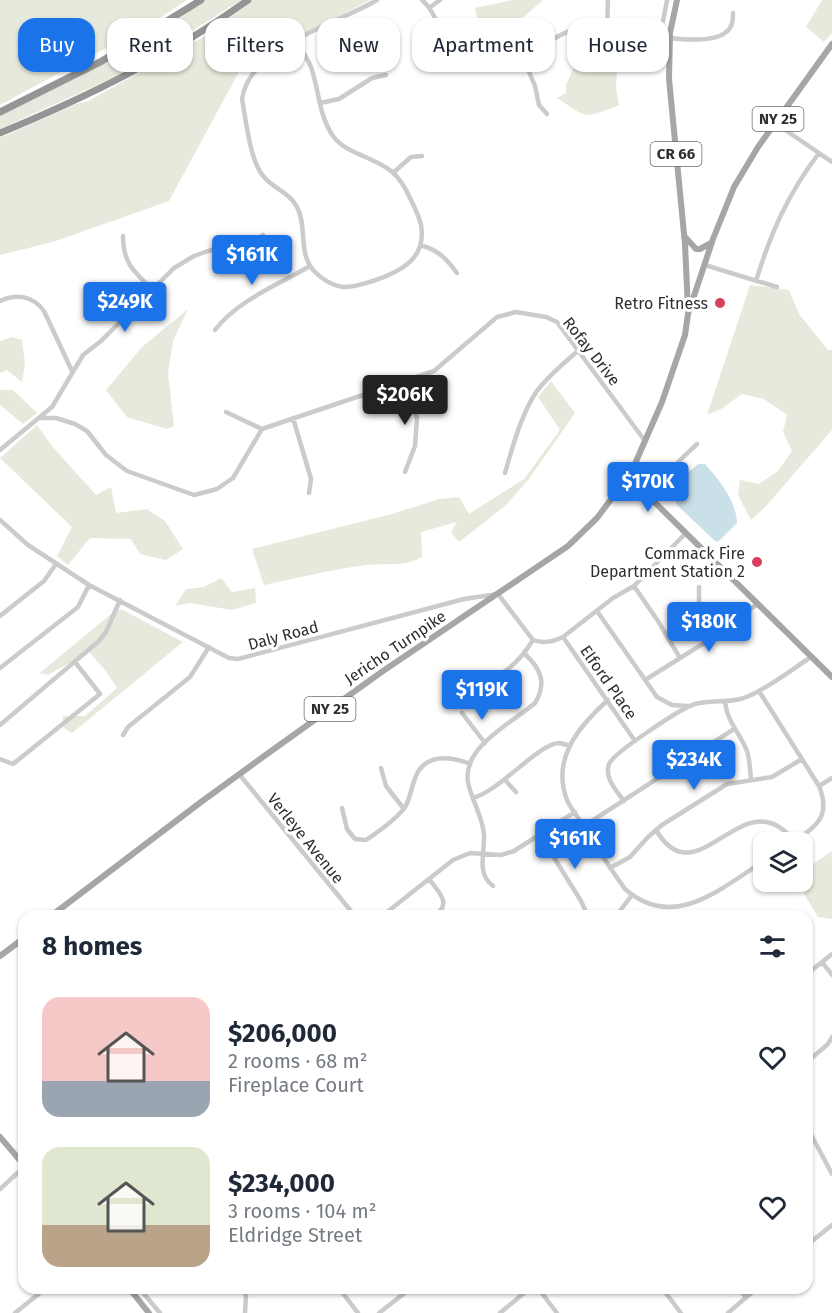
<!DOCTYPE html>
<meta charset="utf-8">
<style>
:root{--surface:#fff;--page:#f2f2f3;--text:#1f2937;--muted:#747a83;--accent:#1a73e8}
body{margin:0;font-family:"Fira Sans",sans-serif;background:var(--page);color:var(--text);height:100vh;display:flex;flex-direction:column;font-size:22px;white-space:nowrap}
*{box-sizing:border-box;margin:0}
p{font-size:20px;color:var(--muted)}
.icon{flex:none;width:33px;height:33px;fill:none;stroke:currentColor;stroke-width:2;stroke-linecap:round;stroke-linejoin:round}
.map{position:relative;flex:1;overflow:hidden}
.drawer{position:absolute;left:18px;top:910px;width:795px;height:384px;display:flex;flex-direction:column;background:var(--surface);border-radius:18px;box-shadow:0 2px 4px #0004}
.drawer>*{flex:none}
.hud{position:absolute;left:18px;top:18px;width:796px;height:54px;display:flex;gap:12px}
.fabs{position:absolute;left:753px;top:832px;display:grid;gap:12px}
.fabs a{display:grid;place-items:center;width:60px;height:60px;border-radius:12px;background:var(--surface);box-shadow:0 2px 4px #0004;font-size:30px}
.price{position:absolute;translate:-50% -51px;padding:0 14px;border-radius:6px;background:var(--accent);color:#fff;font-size:20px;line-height:39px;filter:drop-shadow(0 2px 3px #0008)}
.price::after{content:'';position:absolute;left:50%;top:36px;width:18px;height:14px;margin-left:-9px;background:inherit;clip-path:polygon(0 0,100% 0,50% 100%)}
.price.active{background:#222;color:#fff}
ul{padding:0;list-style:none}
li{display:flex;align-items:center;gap:18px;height:150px;padding:0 24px}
li span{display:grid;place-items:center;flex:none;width:168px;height:120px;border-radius:18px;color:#555}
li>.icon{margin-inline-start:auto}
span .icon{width:72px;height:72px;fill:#fffc;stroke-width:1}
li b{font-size:26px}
h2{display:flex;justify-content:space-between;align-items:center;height:72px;padding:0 24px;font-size:26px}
.tag{padding:0 21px;border-radius:18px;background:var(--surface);box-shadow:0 2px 4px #0004;font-size:21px;line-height:54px}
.tag.active{background:var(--accent);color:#fff}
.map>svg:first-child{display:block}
</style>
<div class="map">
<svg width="832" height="1313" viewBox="0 0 832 1313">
<rect width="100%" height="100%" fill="#fff"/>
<path fill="#e5eadc" d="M0 0H187L152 23 0 105Z
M203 0H241L130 70 0 129V113L32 99Z
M253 0H370L241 68 169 201 53 242 0 255V138L76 104 88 101 207 35Z
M512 0H543L525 16 506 28 477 18 475 8Z
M822 0H832V33L824 42 806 27Z
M616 38 651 40 649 53 625 59 617 68 616 88 619 105C583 119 589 119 557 98L566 93V85L579 56 585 69 604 67Z
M750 285 789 290 799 314 828 350H832V430L766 506 751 520 738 495 740 480 759 484 778 471 792 451 783 432 787 415 764 399 742 394 723 408 707 415Z
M188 309 173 341 168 373 174 426 167 429 127 417 106 390 142 347Z
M12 337 22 340 25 363 22 382 7 370 0 373V341Z
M551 381 575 413 529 479 505 506 459 542 451 532 457 522 421 532 422 557C405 567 386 563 367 565 332 569 298 578 264 585L252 549 392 514 439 499 459 497 469 514 524 479 560 430 538 397Z
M0 390H13L37 413 23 424 0 405Z
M37 425 52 446 96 495 111 487 116 513 147 509 165 521 183 549 166 560 140 554 131 539 90 538 68 565 57 556 72 527 0 458Z
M221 578 232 592 255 588 256 603 232 610 190 603 175 606 186 589 204 587Z
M121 609 183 642 72 733 63 727V716H85L117 688 105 670 89 652 48 675 40 673 111 614Z
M832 851V919L818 917 797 882H802L803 871Z"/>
<path fill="#cae0e8" d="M286 235 291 261 273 270 270 269 265 257 279 246 277 238Z
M698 464H705C720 481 736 500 737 523L718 542 715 541 678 506 672 494 674 485Z"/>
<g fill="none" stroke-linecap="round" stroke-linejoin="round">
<path stroke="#cbcbcb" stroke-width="4.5" d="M422 0C441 16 439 47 466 56 484 62 516 60 533 51 554 40 568 26 595 27 624 29 702 50 725 33 732 28 733 22 733 13
M429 8 440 0
M607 28 608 0
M660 37 667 0
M295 40C301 49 307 57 311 67 319 90 319 116 333 136 340 146 352 151 363 156 389 167 399 173 411 200 415 208 419 216 421 225 427 259 400 272 373 281 363 284 353 288 342 287 332 285 322 279 315 272 297 254 308 227 297 207 290 193 274 189 264 177 250 162 246 120 242 99 249 47 339 23 377 0
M522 55 535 86 539 105 547 114
M320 103 339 99 372 78 386 75
M775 123 832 162
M394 172 411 157 422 156
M123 236C123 263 134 272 152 289
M420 245C438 250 446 258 457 273
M705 265 777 287
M756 281C771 232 788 194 819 153
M0 301C17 293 33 296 44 311L72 371
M215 330C238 300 278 285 310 266
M226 412 262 429
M40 418H56L75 424 87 431 106 455 127 471 194 495 217 489 233 478 262 429 434 371 497 317 516 312 546 317 557 322 645 441
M293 418 311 479 309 493
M0 450 52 407 83 355 101 341 174 268 194 256 208 251 256 240 263 235
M405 472 415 446 417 418 406 380
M505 473C512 448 524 405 541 386 552 373 566 361 579 350
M655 503C661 475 677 463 697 444
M0 520 28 545 89 585 229 658 238 659 464 599 498 594 533 640C544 644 553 642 563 637L613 598 634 586 686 533
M634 586 658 621 680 658
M699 587V608L715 634
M597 611 657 697 672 705 688 706
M0 616 44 581 56 564
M563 637 635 741
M0 668 78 607 89 585
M493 677C511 671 523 656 533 640
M645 680 709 640 732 620 758 604
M759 691 819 786C832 818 815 827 791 843
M608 700C579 726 551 759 567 800 572 811 581 821 587 831 599 851 612 871 625 889 674 932 721 888 764 861
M725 702C727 722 740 733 747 751 750 760 750 770 751 780
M462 713 485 743
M0 725 99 641 106 632 120 600
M123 735 128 727 190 677 209 647
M0 759 13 764 100 694 75 662
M381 768 386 786 404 809
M239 774 355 916
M505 780 516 792
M819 786 832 778
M473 798C501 790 538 744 559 743 562 743 565 745 568 745
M624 801C616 790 604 778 609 764 613 753 683 707 695 704 713 699 732 704 749 696 771 686 791 670 811 657
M342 808 347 829 355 839 366 840C378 832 396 820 405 807 411 797 411 787 416 776 425 754 449 756 468 763
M584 826 734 729
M656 830C698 901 743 776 794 841
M540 835 581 901 588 916
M610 868 630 857 648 837 662 825 727 784 772 777 802 759
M429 879C439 892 454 906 432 916
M493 886C476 874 485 852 484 835 483 816 471 800 468 782 462 747 512 723 535 703 547 683 541 669 525 654
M382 916 453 860 470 853 501 855 514 851 575 812
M616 916 632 895
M822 962 832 975
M807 974 832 954
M807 1062 828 1044 832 1037
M807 1127 832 1174
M0 1189 24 1167
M807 1245 832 1225
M139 1288 160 1313
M243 1288 246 1296 245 1313
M339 1288 358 1313
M538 1288 557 1313
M662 1288 681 1313
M737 1288 746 1297
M15 1313 46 1288
M379 1313 411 1288
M500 1313 530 1288
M728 1313 757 1288"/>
<path stroke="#a6a6a6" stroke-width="6" d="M677 0 670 33 669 79 685 244 688 310
M686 238 696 249H700L711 243
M628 476 832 677
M51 916 201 802 267 754 383 671 568 546 597 518 624 482 634 466 662 402 685 335 688 314 713 239 734 187 758 147 832 44
M0 956 24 938
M0 1137 24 1165
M129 1288 149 1313"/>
<path stroke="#959595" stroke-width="7" d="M0 112 102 61 201 0
M0 133C87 97 171 56 248 0"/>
</g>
<g fill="#d73e5c" stroke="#fff" stroke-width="2">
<circle cx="720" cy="303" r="6"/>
<circle cx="757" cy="562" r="6"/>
</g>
<g text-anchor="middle" stroke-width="6" stroke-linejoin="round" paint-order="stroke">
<g fill="#fff" stroke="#6d6d6d" stroke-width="1.5">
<rect x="752.5" y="107" width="51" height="24" rx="4.5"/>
<rect x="650.5" y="142" width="51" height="24" rx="4.5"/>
<rect x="304.5" y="697" width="51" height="24" rx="4.5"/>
</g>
<g font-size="15" font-weight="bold" fill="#2e2e2e">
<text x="778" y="124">NY 25</text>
<text x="676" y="159">CR 66</text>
<text x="330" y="714">NY 25</text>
</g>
<g font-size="16" fill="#2e2e2e" stroke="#fff" text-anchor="end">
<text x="708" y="309">Retro Fitness</text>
<text x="745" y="559">Commack Fire<tspan x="745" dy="18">Department Station 2</tspan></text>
</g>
<g font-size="16" fill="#2e2e2e" stroke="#fff">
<text transform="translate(592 351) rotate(52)" y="6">Rofay Drive</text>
<text transform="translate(283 635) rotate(-15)" y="6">Daly Road</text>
<text transform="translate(395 647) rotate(-34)" y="6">Jericho Turnpike</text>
<text transform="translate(609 682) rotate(55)" y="6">Elford Place</text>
<text transform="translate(306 838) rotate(51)" y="6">Verleye Avenue</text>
</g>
</g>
</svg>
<div class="fabs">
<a><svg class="icon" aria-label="layers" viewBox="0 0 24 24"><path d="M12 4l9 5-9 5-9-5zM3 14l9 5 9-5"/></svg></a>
</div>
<b class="price" style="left:252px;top:286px">$161K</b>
<b class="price" style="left:125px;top:333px">$249K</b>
<b class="price active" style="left:405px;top:426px">$206K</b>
<b class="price" style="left:648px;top:513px">$170K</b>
<b class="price" style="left:709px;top:653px">$180K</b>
<b class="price" style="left:482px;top:721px">$119K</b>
<b class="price" style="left:694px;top:791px">$234K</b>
<b class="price" style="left:575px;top:870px">$161K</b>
<div class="hud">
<a class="tag active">Buy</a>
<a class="tag">Rent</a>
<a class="tag">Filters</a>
<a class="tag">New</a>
<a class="tag">Apartment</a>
<a class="tag">House</a>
</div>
<section class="drawer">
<h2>8 homes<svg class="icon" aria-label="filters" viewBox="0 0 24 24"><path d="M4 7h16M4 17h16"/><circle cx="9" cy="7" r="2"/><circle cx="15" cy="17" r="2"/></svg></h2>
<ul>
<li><span style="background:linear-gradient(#f6c9c9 70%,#9aa5b1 0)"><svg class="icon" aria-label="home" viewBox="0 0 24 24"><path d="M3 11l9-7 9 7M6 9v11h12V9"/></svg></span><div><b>$206,000</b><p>2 rooms · 68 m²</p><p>Fireplace Court</p></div><svg class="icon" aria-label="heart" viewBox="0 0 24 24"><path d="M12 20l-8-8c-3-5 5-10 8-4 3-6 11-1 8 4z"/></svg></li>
<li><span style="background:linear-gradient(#dfe7d0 65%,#b9a48a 0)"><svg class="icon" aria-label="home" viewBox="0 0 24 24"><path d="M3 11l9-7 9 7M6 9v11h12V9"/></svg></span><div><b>$234,000</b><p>3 rooms · 104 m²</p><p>Eldridge Street</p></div><svg class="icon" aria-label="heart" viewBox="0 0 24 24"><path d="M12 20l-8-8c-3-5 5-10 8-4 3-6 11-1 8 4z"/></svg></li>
</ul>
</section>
</div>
